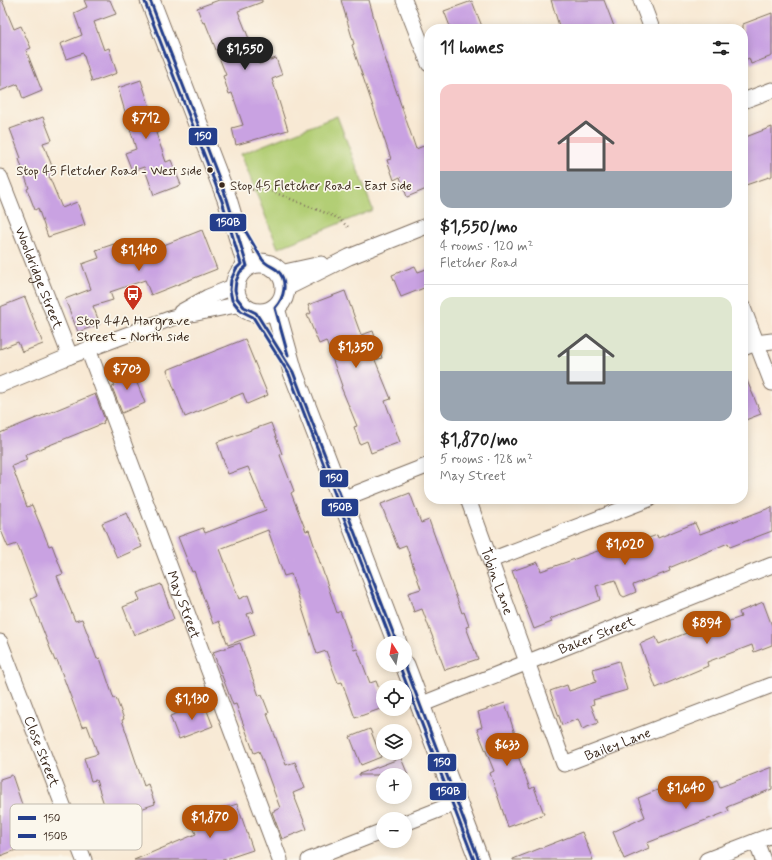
<!DOCTYPE html>
<meta charset="utf-8">
<style>
:root{--surface:#fff;--page:#f2f2f2;--text:#222;--muted:#767676;--line:#e0e0e0;--accent:#b45309}
body{margin:0;font-family:Mynerve,sans-serif;background:var(--page);color:var(--text);height:100vh;display:flex;flex-direction:column;font-size:15px;white-space:nowrap}
*{box-sizing:border-box;margin:0}
p{font-size:13px;color:var(--muted)}
.icon{flex:none;width:22px;height:22px;fill:none;stroke:currentColor;stroke-width:2;stroke-linecap:round;stroke-linejoin:round}
.map{position:relative;flex:1;overflow:hidden}
.panel{position:absolute;left:424px;top:24px;width:324px;height:480px;display:flex;flex-direction:column;background:var(--surface);border-radius:16px;box-shadow:0 2px 10px #0003}
.panel>*{flex:none}
.needle{width:26px;rotate:349deg}
.controls{position:absolute;left:376px;top:636px;display:grid;gap:8px}
.controls a{display:grid;place-items:center;width:36px;height:36px;border-radius:50%;background:var(--surface);box-shadow:0 2px 10px #0003;font-size:20px}
.price{position:absolute;translate:-50% -34px;padding:0 9px;border-radius:14px;background:var(--accent);color:#fff;font-size:13px;line-height:26px;filter:drop-shadow(0 1px 2px #0008)}
.price::after{content:'';position:absolute;left:50%;top:24px;width:12px;height:9px;margin-left:-6px;background:inherit;clip-path:polygon(0 0,100% 0,50% 100%)}
.price.on{background:#222;color:#fff}
ul{padding:0;list-style:none}
li{display:grid;align-content:center;gap:8px;height:212px;padding:0 16px}
li+li{border-top:1px solid var(--line)}
li span{display:grid;place-items:center;height:124px;border-radius:12px;color:#555}
li>.icon{margin-inline-start:auto}
span .icon{width:72px;height:72px;fill:#fffc;stroke-width:1}
li b{font-size:17px}
h2{display:flex;justify-content:space-between;align-items:center;height:48px;padding:0 16px;font-size:17px}
.map>svg:first-child{display:block}
</style>
<div class="map">
<svg width="772" height="860" viewBox="0 0 772 860">
<rect width="100%" height="100%" fill="#fbf7ec"/>
<filter id="ink" filterUnits="userSpaceOnUse"><feTurbulence type="fractalNoise" baseFrequency=".025" numOctaves="2"/><feDisplacementMap in="SourceGraphic" scale="8" xChannelSelector="R" yChannelSelector="G"/><feConvolveMatrix kernelMatrix="1 2 1 2 8 2 1 2 1" color-interpolation-filters="sRGB"/></filter>
<filter id="wash" filterUnits="userSpaceOnUse"><feTurbulence type="fractalNoise" baseFrequency=".012" numOctaves="4" result="noise"/><feDisplacementMap in="SourceGraphic" scale="16" xChannelSelector="R" yChannelSelector="G"/><feGaussianBlur stdDeviation="0.9" result="paint"/><feColorMatrix in="noise" values="0 0 0 0 0 0 0 0 0 0 0 0 0 0 0 0 0 1.4 0 .05"/><feComposite in="paint" operator="in"/></filter>
<g filter="url(#wash)">
<rect width="100%" height="100%" fill="#f8e9d4"/>
<path fill="#b2ce75" stroke="#767c4a" d="M337 116 373 210 278 248 241 154Z"/>
<g id="blocks">
<path fill="#c9a2e2" d="M0 0H2L14 29 21 26 31 48 26 50 42 91 23 99 18 84 0 91Z
M84 0H110L116 14 94 22 104 50 109 48 117 73 92 82 83 53 66 59 60 44 82 35 74 13 87 7Z
M219 0H262V2L238 11 259 64 276 58 282 75 272 79 288 130 236 145 232 128 243 125 232 93 229 94 223 76 226 75 205 22 203 23 197 8Z
M341 0H369L384 55 416 149 426 145 429 153V158L424 160 429 173V188L407 197 400 177 394 180 387 160 391 159 352 45 354 44Z
M551 0H604L615 29H560Z
M472 1 483 29H451L444 11Z
M772 13V56L751 64 749 58 743 61V24Z
M141 80 158 132 156 133 166 162 171 160 181 185 154 195 144 167 132 171 125 153 136 149 118 88Z
M43 117 52 140 43 143 55 174 49 176 62 208 77 202 85 225 48 237 38 208 35 210 27 189 29 188 19 159 21 158 10 129Z
M772 127V176L743 186V138Z
M202 230 217 269 151 295 145 280 110 292 113 300 93 306 100 324 78 332 65 299 91 289 82 264 99 258 96 250 114 244 117 252 147 240 151 250Z
M415 266 418 272 429 268V286L401 297 392 275Z
M345 291 361 335 373 331 382 358 375 360 391 399 385 401 400 442 371 453 367 441 360 444 354 427 357 426 341 387 342 386 326 341 319 344 307 315 311 313 308 305Z
M25 297 43 344 22 352 18 342 0 349V307Z
M245 339 268 395 247 404 243 393 185 417 167 370Z
M131 368 145 403 122 413 112 387 115 386 111 376Z
M743 371 761 414 743 421Z
M95 394 105 420 103 421 104 423 25 455 27 460 12 466 27 507 32 505 49 546 52 545 63 574 57 576 75 621 82 619 97 659 100 658 114 699 116 698 124 719 122 720 144 786 148 784 155 804 109 820 96 780 91 781 84 758 98 754 87 725 82 727 57 660 55 661 41 625 31 599 37 596 17 544 8 547 0 528V433Z
M271 423 282 454 280 455 294 491 291 493 306 531 309 530 337 613 340 611 354 650 357 649 370 683 376 681 383 699V708L355 718 342 682 338 683 326 651 317 654 291 574 284 576 268 530 220 549 239 599 248 595 254 612 247 614 255 635 228 645 219 621 213 624 194 571 192 572 178 537 203 528 205 533 266 510 248 467 228 474 217 442Z
M410 493 421 523 429 520 462 613 464 612 469 626 466 627 478 659 445 670 422 609 414 612 408 593 421 589 406 545 398 548 381 504Z
M772 507V531L730 547 728 543 669 568 670 571 633 585 636 592 624 597 621 595 615 580 596 586 600 600 550 619 552 622 534 629 512 571 538 562 541 571 609 547 611 552 657 535 658 538 695 523 700 534Z
M127 513 142 547 117 558 102 523Z
M161 584 174 619 134 635 123 607 140 600 137 593Z
M763 602 772 626V645L754 652 752 645 707 662 708 666 656 688 640 644 656 637 659 644 694 630 695 633 741 617 739 612Z
M240 643 259 696 262 695 269 713 267 714 286 765 295 762 305 788 293 793 307 829 282 839 272 812 280 808 259 751 254 753 236 704 233 705 213 652Z
M619 661 627 690 593 700 594 704 591 705 598 723 582 729 578 719 562 725 550 691 567 685 569 691 596 682 593 669Z
M204 703 213 726 179 739 170 716Z
M505 703 515 734 511 736 530 789 534 787 544 814 508 827 490 773 494 771 477 729 482 727 478 712Z
M370 729 381 757 361 765 350 737Z
M401 758 408 775H359V774Z
M772 767V789L727 807 729 811 647 843 649 848 624 859 613 832 645 817 638 798 660 789 662 795 685 786 687 791 717 780 720 787Z
M12 775 35 843 0 856V779Z
M237 804 253 850 223 860H134L196 834 190 819Z
M582 832 593 860H513V859Z"/>
</g>
</g>
<g filter="url(#ink)">
<use href="#blocks" fill-opacity="0" stroke="#7d6d5e" stroke-width="1"/>
<g fill="none" stroke-linecap="round" stroke-linejoin="round">
<g stroke="#7d6d5e" stroke-width="17">
<g id="minor">
<path d="M404 0 429 64"/>
<path d="M641 0 652 29"/>
<path d="M743 101 772 90"/>
<path id="s1" d="M0 177 70 356"/>
<path d="M280 273 321 264"/>
<path d="M285 289 349 257 429 225"/>
<path d="M743 308 772 383"/>
<path d="M181 312 208 297 235 286"/>
<path d="M743 348 756 343 772 341"/>
<path id="s2" d="M88 349 280 860"/>
<path d="M0 385 70 356 172 318 241 304"/>
<path d="M342 499 429 465"/>
<path id="s3" d="M468 499 564 764 772 685"/>
<path d="M491 560 649 499"/>
<path id="s4" d="M0 642 84 860"/>
<path id="s5" d="M420 705 772 565"/>
<path d="M405 823 456 803"/>
<path d="M756 841 763 860"/>
<path d="M309 860 383 831"/>
<path d="M707 860 772 835"/>
</g>
</g>
<g stroke="#7d6d5e" stroke-width="21">
<path id="tertiary" d="M150 0 227 199 247 266
M235 288a25 25 0 1 1 50 0a25 25 0 1 1-50 0Z
M275 308 293 372 397 643
M405 665 479 860"/>
</g>
<path stroke="#7d6d5e" stroke-width="2.5" stroke-dasharray="1 3" stroke-linecap="butt" d="M248 190 266 189 338 218 348 227"/>
<use href="#minor" stroke="#fff" stroke-width="15"/>
<use href="#tertiary" stroke="#fff" stroke-width="19"/>
<g stroke="#fbf7ec" stroke-width="6">
<path id="bus-1" d="M150 0 227 199 247 266 240 272 236 281 235 290 237 298 244 307 256 313 293 372 397 643
M239 220 262 259C266 265 272 266 277 270 289 281 284 298 275 308L288 355
M405 665 479 860"/>
</g>
<g stroke="#fbf7ec" stroke-width="6">
<path id="bus-2" d="M145 2 222 201 241 264 236 269 231 280 230 290 232 300 241 311 253 317 289 374 392 643
M400 667 474 860"/>
</g>
<use href="#bus-1" stroke="#243e8c" stroke-width="3"/>
<use href="#bus-2" stroke="#243e8c" stroke-width="3"/>
</g>
</g>
<defs>
<g id="bus-pin" transform="scale(1)"><path d="M0 17L-7.5 6A9.5 9.5 0 1 1 7.5 6Z" fill="#c8321e" stroke="#fbf7ec"/><path d="M-5-6H5V4H4V6H2V4H-2V6H-4V4H-5ZM-3.5-4V0h7V-4ZM-3.5 1.2v1.5H-2V1.2ZM2 1.2v1.5H3.5V1.2Z" fill="#fff"/></g>
</defs>
<g fill-rule="evenodd">
<use href="#bus-pin" x="133" y="294"/>
</g>
<g fill="#3b2a1e" stroke="#fbf7ec" stroke-width="1.5">
<circle cx="210" cy="170" r="3.5"/>
<circle cx="222" cy="185" r="3.5"/>
</g>
<g text-anchor="middle" stroke-width="3.5" stroke-linejoin="round" paint-order="stroke">
<g font-size="13" fill="#3b2a1e" stroke="#fbf7ec" text-anchor="end">
<text x="202" y="175">Stop 45 Fletcher Road - West side</text>
<text x="230" y="190" text-anchor="start">Stop 45 Fletcher Road - East side</text>
</g>
<g font-size="14" fill="#3b2a1e" stroke="#fbf7ec">
<text dy="5" stroke="none"><textPath href="#s1" startOffset="108">Wooldridge Street</textPath></text>
<text dy="5" stroke="none"><textPath href="#s3" startOffset="87">Tobin Lane</textPath></text>
<text dy="5" stroke="none"><textPath href="#s2" startOffset="273">May Street</textPath></text>
<text dy="5" stroke="none"><textPath href="#s5" startOffset="190">Baker Street</textPath></text>
<text dy="5" stroke="none"><textPath href="#s3" startOffset="339">Bailey Lane</textPath></text>
<text dy="5" stroke="none"><textPath href="#s4" startOffset="117">Close Street</textPath></text>
</g>
<g font-size="14" fill="#3b2a1e" stroke="#fbf7ec">
<text x="133" y="325">Stop 44A Hargrave<tspan x="133" dy="16">Street - North side</tspan></text>
</g>
</g>
<rect x="10" y="804" width="132" height="46" rx="6" fill="#fbf7ec" stroke="#c1baae" stroke-width="1"/>
<rect x="18" y="816" width="18" height="4" fill="#243e8c"/>
<rect x="18" y="834" width="18" height="4" fill="#243e8c"/>
<g font-size="11" fill="#3b2a1e">
<text x="43" y="822">150</text>
<text x="43" y="840">150B</text>
</g>
<g stroke="#fbf7ec" stroke-width="1.5">
<rect x="188" y="127" width="30" height="19" rx="4" fill="#243e8c"/>
<rect x="209" y="213" width="38" height="19" rx="4" fill="#243e8c"/>
<rect x="319" y="469" width="30" height="19" rx="4" fill="#243e8c"/>
<rect x="321" y="498" width="38" height="19" rx="4" fill="#243e8c"/>
<rect x="427" y="753" width="30" height="19" rx="4" fill="#243e8c"/>
<rect x="429" y="782" width="38" height="19" rx="4" fill="#243e8c"/>
</g>
<g font-size="11" text-anchor="middle" font-weight="bold" fill="#fff">
<text x="203" y="140">150</text>
<text x="228" y="226">150B</text>
<text x="334" y="482">150</text>
<text x="340" y="511">150B</text>
<text x="442" y="766">150</text>
<text x="448" y="795">150B</text>
</g>
</svg>
<div class="controls">
<a><svg class="needle" viewBox="-14 -14 28 28"><path d="M0-13l5 13h-10z" fill="#e53935"/><path d="M0 13l5-13h-10z" fill="#767676"/></svg></a>
<a><svg class="icon" aria-label="locate" viewBox="0 0 24 24"><circle cx="12" cy="12" r="6"/><path d="M12 2v4M12 18v4M2 12h4M18 12h4"/></svg></a>
<a><svg class="icon" aria-label="layers" viewBox="0 0 24 24"><path d="M12 4l9 5-9 5-9-5zM3 14l9 5 9-5"/></svg></a>
<a>+</a>
<a>−</a>
</div>
<b class="price on" style="left:245px;top:71px">$1,550</b>
<b class="price" style="left:146px;top:140px">$712</b>
<b class="price" style="left:139px;top:272px">$1,140</b>
<b class="price" style="left:356px;top:369px">$1,350</b>
<b class="price" style="left:127px;top:391px">$703</b>
<b class="price" style="left:625px;top:566px">$1,020</b>
<b class="price" style="left:707px;top:645px">$894</b>
<b class="price" style="left:192px;top:721px">$1,130</b>
<b class="price" style="left:507px;top:767px">$633</b>
<b class="price" style="left:686px;top:810px">$1,640</b>
<b class="price" style="left:210px;top:839px">$1,870</b>
<section class="panel">
<h2>11 homes<svg class="icon" aria-label="filters" viewBox="0 0 24 24"><path d="M4 7h16M4 17h16"/><circle cx="9" cy="7" r="2"/><circle cx="15" cy="17" r="2"/></svg></h2>
<ul>
<li><span style="background:linear-gradient(#f6c9c9 70%,#9aa5b1 0)"><svg class="icon" aria-label="home" viewBox="0 0 24 24"><path d="M3 11l9-7 9 7M6 9v11h12V9"/></svg></span><div><b>$1,550/mo</b><p>4 rooms · 120 m²</p><p>Fletcher Road</p></div></li>
<li><span style="background:linear-gradient(#dfe7d0 60%,#9aa5b1 0)"><svg class="icon" aria-label="home" viewBox="0 0 24 24"><path d="M3 11l9-7 9 7M6 9v11h12V9"/></svg></span><div><b>$1,870/mo</b><p>5 rooms · 128 m²</p><p>May Street</p></div></li>
</ul>
</section>
</div>
